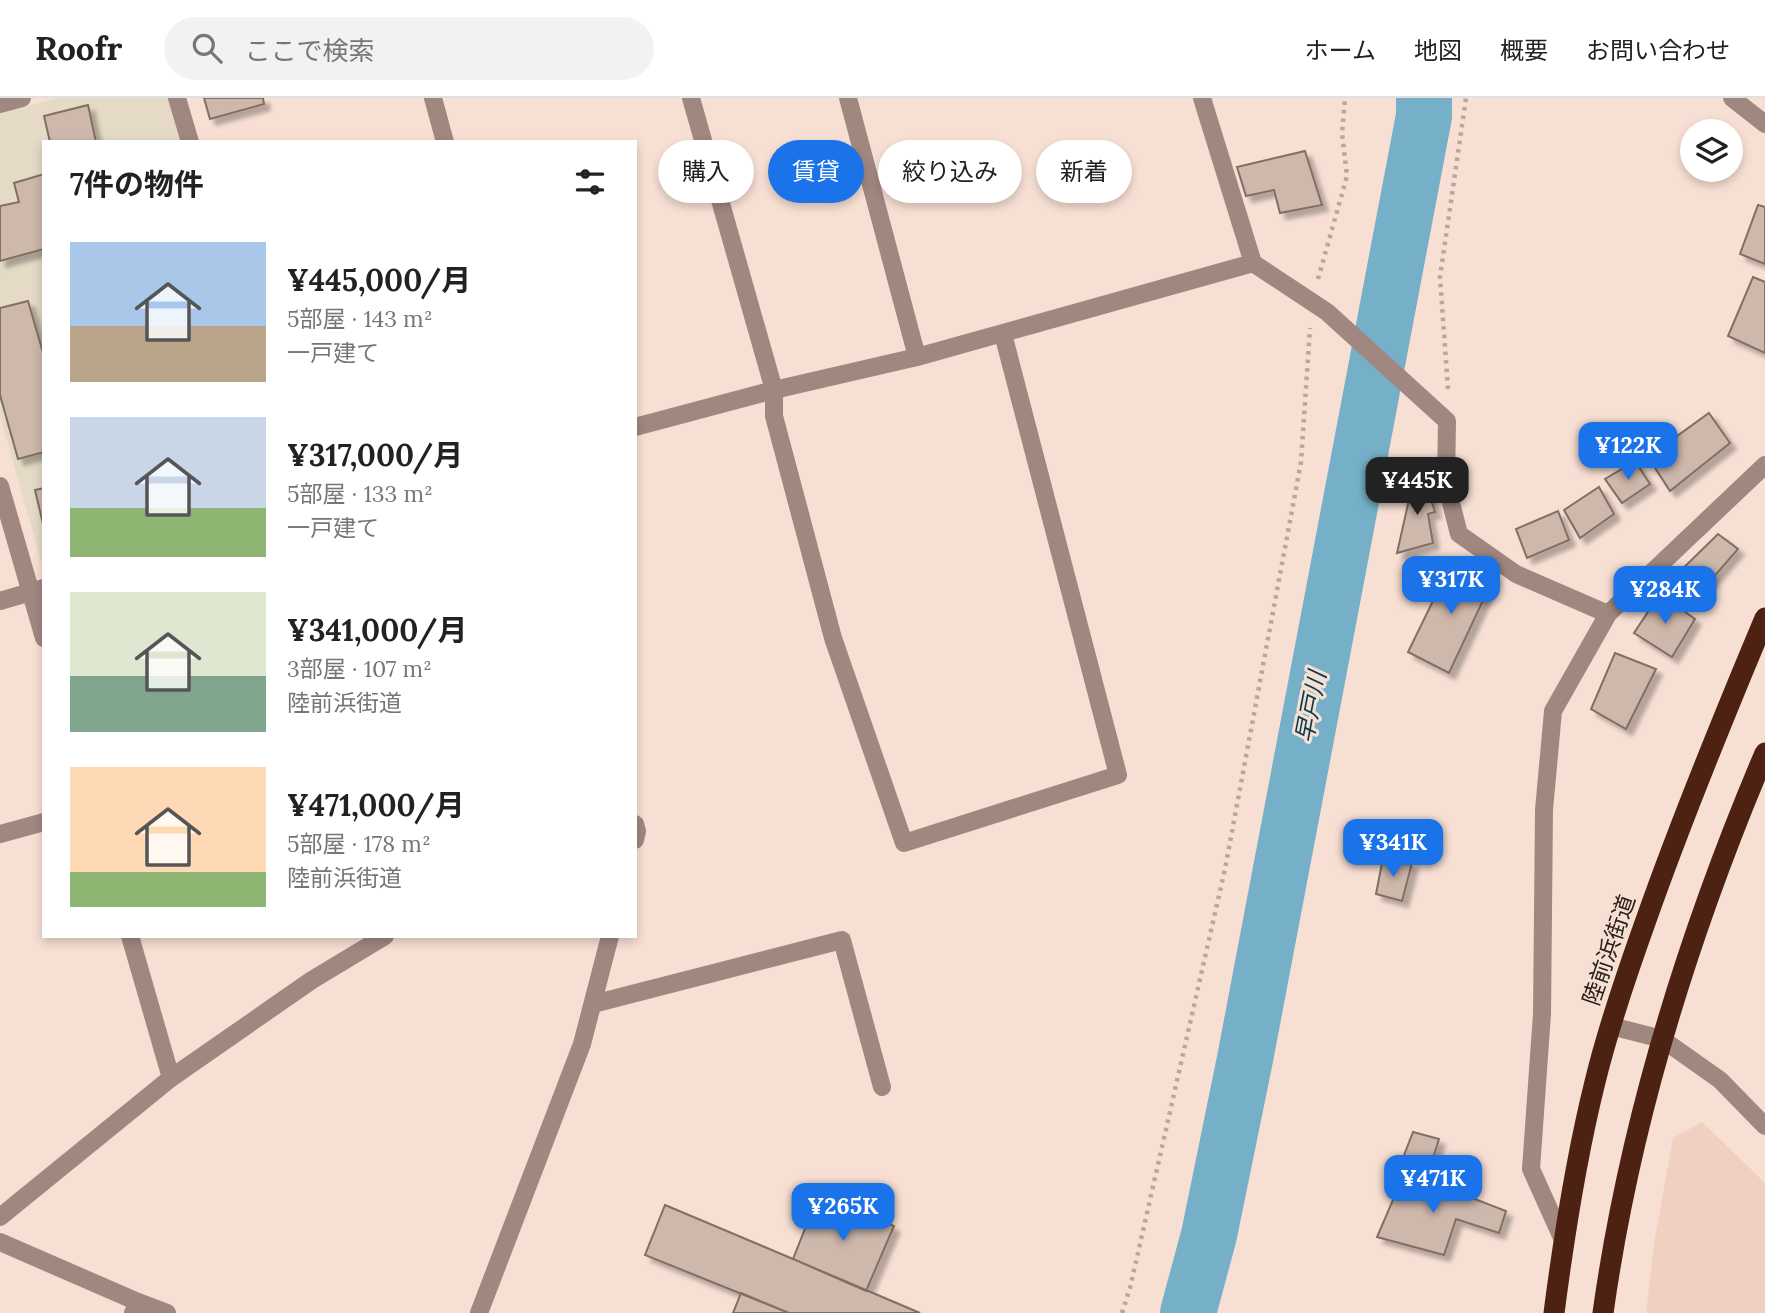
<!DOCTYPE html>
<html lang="ja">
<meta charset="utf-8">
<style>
:root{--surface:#fff;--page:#f2f2f2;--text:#222;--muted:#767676;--line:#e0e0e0;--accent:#1a73e8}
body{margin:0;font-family:Lora,"Noto Sans JP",serif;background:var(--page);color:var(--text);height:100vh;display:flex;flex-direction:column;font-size:26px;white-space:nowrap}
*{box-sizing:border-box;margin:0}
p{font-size:23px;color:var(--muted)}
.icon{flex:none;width:38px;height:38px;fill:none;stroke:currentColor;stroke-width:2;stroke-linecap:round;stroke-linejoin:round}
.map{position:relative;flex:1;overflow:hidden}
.sheet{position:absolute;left:42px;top:42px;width:595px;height:798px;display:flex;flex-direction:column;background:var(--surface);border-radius:0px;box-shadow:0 4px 10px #0003}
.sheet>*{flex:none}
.banner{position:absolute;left:658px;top:42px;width:665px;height:63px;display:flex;gap:14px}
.controls{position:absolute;left:1680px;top:21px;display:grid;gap:14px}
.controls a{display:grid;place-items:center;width:63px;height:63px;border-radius:50%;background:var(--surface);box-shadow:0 4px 10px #0003;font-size:35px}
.price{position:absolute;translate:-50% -60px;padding:0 16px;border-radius:14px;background:var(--accent);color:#fff;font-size:23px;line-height:46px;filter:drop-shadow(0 2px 4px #0008)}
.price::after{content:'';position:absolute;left:50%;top:42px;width:21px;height:16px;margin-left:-10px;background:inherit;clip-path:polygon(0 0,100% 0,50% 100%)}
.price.active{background:#222;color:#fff}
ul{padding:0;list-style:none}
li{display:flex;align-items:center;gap:21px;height:175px;padding:0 28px}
li span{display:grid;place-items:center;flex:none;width:196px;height:140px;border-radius:0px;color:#555}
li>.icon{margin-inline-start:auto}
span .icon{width:84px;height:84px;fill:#fffc;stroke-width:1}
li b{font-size:30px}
h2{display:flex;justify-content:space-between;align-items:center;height:84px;padding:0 28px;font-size:30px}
.chip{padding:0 24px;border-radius:32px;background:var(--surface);box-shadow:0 4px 10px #0003;font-size:24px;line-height:63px}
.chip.active{background:var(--accent);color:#fff}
header{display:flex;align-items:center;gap:42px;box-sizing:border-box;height:98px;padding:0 35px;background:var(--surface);border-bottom:2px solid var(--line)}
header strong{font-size:33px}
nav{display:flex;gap:38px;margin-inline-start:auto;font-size:24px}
.search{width:490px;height:63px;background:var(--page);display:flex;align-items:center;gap:18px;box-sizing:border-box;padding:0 24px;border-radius:38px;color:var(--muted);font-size:26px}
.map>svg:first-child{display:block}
</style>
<header>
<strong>Roofr</strong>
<div class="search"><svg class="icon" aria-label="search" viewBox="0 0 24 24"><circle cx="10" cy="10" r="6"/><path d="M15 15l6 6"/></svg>ここで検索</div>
<nav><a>ホーム</a><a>地図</a><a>概要</a><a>お問い合わせ</a></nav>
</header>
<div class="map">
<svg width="1765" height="1215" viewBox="0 0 1765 1215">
<defs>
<filter id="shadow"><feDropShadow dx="6" dy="6" stdDeviation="2" flood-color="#0004"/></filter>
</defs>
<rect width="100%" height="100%" fill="#f7dfd3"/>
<path fill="#f0d1c1" d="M1702 1024 1765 1085V1215H1646L1654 1146 1673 1040Z"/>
<path fill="#e4dac5" d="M56 0H169L181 44H44V473L0 318V16Z"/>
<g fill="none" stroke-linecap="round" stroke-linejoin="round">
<path stroke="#75b0c8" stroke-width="56" d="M1188 1215 1209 1137 1245 961 1424 18V0"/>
</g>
<path fill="#ceb7ab" stroke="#826e63" stroke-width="2" filter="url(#shadow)" d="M204 0H263L264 6 210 21Z
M88 7 96 44H50L44 18Z
M1305 53 1322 107 1280 115 1274 92 1246 98 1237 69Z
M44 76V151L0 163V108L19 104 14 85Z
M1758 107 1765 109V166L1740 156Z
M1753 179 1765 184V255L1728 238Z
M28 203 44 258V354L18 361 0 297V210Z
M1709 315 1730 345 1670 393 1648 359Z
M1635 363 1650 386 1622 405 1605 381Z
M1422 373 1435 414 1428 416 1433 445 1397 455 1415 375Z
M1599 389 1614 416 1580 440 1564 412Z
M44 390V430L35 392Z
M1558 413 1569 442 1527 460 1516 431Z
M1718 436 1738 451 1691 505 1668 485Z
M1453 462 1494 479 1449 575 1408 554Z
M1660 496 1695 521 1672 559 1634 535Z
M1615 555 1656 571 1626 631 1591 611Z
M1383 760 1412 765 1402 803 1376 796Z
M1413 1034 1439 1041 1429 1073 1401 1065Z
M1405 1074 1506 1113 1499 1135 1456 1121 1444 1157 1377 1139Z
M818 1098 894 1128 866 1193 793 1161Z
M665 1107 793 1161 920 1215H789L645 1157Z
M741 1195 789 1215H733Z"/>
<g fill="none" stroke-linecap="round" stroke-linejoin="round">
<path stroke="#b9a69c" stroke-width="4.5" stroke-dasharray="3.5 5" stroke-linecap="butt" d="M1318 181 1347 78 1342 35 1345 0
M1448 291 1440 179 1466 0
M1122 1215 1130 1190 1225 771 1301 364 1310 230"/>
<path stroke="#a08880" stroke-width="18" d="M177 0 190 44
M433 0 445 44
M691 0 774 292V318L833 540 904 745 1118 677 1003 236
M848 0 917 259
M1202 0 1253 165 1327 214 1447 323 1446 385 1459 436 1516 476 1608 516
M1732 0 1765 26
M0 6 22 0
M635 329 774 292 917 259 1253 165
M0 388 44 540
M0 503 44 490
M635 726 637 733 635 742
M0 736 44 724
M130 838 171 980
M593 906 842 842 882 989
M1611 928 1662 941 1720 982 1765 1028
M0 1119 171 980 312 882 385 838
M1563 1142 1531 1071 1542 916 1544 712 1553 613 1608 516 1765 367
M0 1144 138 1204
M133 1215 138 1204 167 1215
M479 1215 582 946 610 838"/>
<path stroke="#4e2212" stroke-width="21" d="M1554 1215C1564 1138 1576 1060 1595 984 1608 930 1627 875 1646 822 1682 720 1723 620 1765 520
M1603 1215C1630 1022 1689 834 1765 655"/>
</g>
<g text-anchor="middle" stroke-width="6" stroke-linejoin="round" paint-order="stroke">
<g font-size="23" fill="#2a211d" stroke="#f7dfd3">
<text transform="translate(1609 852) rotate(-71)" y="8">陸前浜街道</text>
</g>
<g font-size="24" font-style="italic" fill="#043c4d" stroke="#f7dfd3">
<text transform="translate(1311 609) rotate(-79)" y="8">早戸川</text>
</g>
</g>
</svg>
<div class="controls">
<a><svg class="icon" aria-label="layers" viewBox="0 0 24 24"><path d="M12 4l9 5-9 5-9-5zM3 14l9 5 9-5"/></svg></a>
</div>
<b class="price" style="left:1628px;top:384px">¥122K</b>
<b class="price active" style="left:1417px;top:419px">¥445K</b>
<b class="price" style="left:1451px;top:518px">¥317K</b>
<b class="price" style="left:1665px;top:528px">¥284K</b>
<b class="price" style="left:1393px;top:781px">¥341K</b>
<b class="price" style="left:1433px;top:1117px">¥471K</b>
<b class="price" style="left:843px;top:1145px">¥265K</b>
<div class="banner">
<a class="chip">購入</a>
<a class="chip active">賃貸</a>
<a class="chip">絞り込み</a>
<a class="chip">新着</a>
</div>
<section class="sheet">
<h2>7件の物件<svg class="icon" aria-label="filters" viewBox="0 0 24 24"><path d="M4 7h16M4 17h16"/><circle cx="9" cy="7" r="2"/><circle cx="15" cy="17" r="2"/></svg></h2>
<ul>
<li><span style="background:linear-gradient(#a9c7e8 60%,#b9a48a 0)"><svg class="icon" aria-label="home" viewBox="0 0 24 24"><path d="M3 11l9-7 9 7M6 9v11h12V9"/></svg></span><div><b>¥445,000/月</b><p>5部屋 · 143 m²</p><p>一戸建て</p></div></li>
<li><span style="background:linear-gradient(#c9d6e8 65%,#8fb573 0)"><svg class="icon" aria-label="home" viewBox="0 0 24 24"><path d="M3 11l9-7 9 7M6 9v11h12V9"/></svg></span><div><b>¥317,000/月</b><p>5部屋 · 133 m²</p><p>一戸建て</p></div></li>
<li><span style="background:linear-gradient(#dfe7d0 60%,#7fa58c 0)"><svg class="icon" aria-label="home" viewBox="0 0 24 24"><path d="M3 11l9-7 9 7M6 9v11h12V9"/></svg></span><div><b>¥341,000/月</b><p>3部屋 · 107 m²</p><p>陸前浜街道</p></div></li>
<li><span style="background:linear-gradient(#ffd9b3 75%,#8fb573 0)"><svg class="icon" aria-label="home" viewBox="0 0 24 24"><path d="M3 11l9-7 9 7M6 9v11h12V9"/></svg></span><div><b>¥471,000/月</b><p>5部屋 · 178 m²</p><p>陸前浜街道</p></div></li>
</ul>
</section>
</div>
